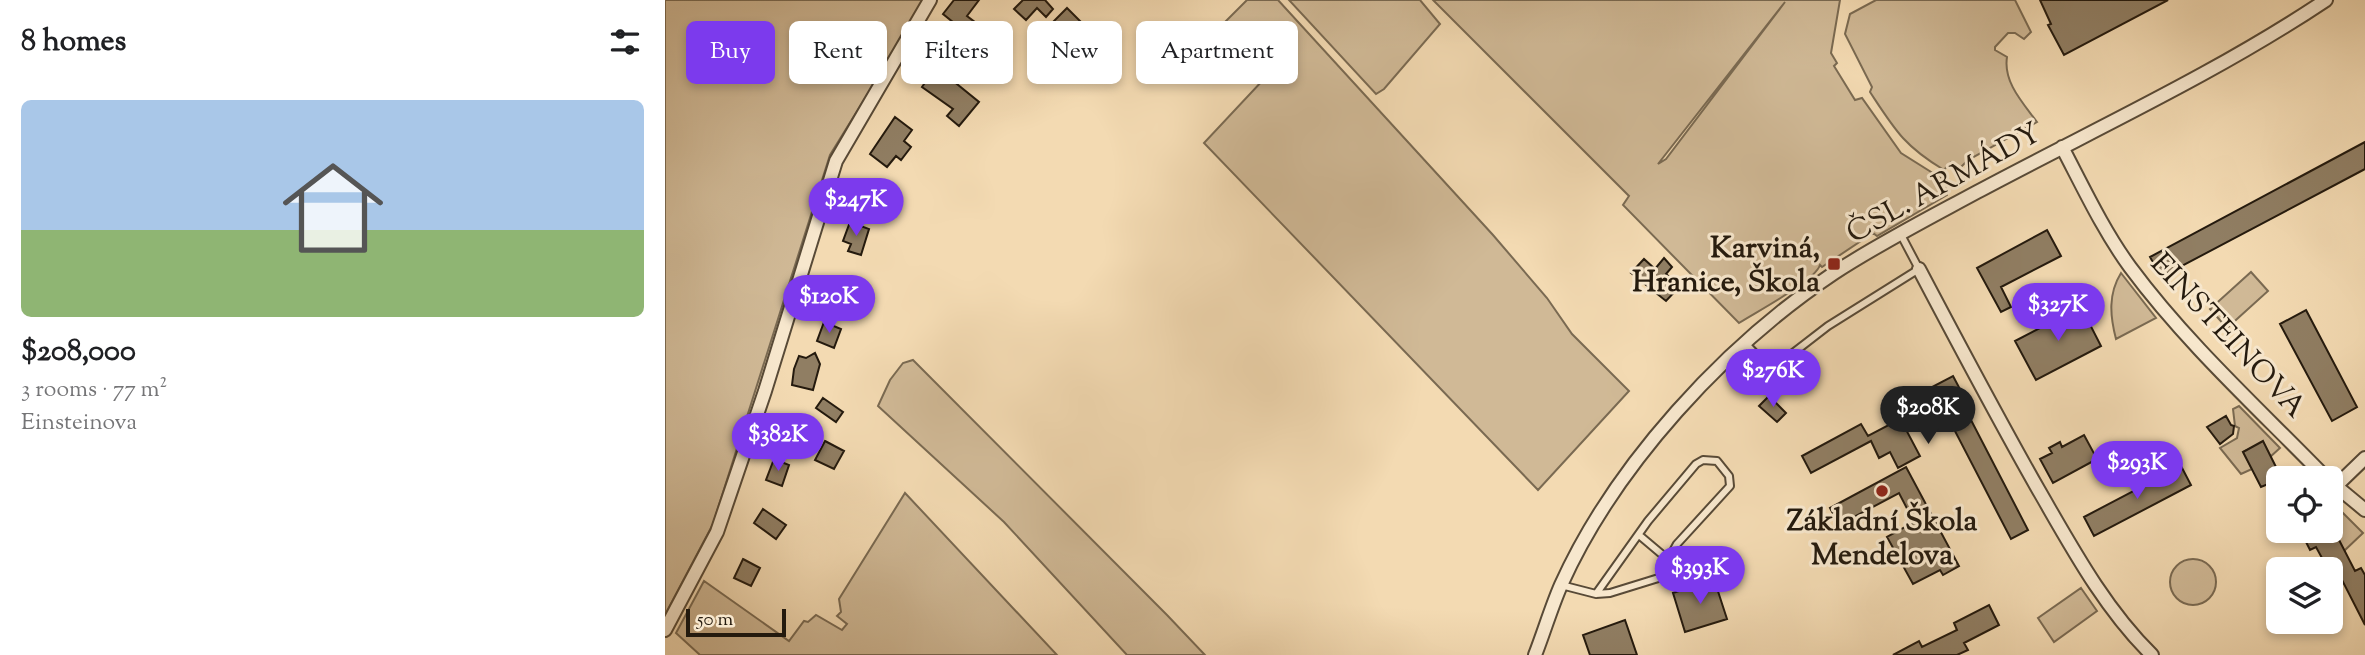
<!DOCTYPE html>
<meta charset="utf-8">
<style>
:root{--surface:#fff;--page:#f6f6f6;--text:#202124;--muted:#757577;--line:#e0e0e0;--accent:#7c3aed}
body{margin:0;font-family:"Sorts Mill Goudy",serif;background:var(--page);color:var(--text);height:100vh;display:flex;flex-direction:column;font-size:26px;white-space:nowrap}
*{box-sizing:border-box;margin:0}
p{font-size:23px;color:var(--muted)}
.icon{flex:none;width:38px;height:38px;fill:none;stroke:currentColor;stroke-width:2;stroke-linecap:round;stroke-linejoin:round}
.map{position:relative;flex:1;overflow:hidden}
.side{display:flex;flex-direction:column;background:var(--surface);width:665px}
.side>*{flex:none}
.banner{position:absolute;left:21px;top:21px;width:665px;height:63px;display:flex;gap:14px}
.buttons{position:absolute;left:1601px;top:466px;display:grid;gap:14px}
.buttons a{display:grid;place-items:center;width:77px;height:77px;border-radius:10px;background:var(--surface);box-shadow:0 4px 10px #0003;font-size:35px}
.scale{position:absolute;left:21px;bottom:18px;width:100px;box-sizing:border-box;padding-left:7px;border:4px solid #241a0e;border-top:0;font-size:19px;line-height:24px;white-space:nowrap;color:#241a0e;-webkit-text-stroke:5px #f7e7cd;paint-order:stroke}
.price{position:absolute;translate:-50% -60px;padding:0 16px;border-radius:24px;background:var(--accent);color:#fff;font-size:23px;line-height:46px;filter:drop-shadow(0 2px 4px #0008)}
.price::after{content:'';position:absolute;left:50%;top:42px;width:21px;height:16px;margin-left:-10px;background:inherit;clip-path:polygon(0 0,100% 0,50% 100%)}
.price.selected{background:#222;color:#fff}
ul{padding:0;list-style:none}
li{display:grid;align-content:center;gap:14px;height:371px;padding:0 21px}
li+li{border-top:2px solid var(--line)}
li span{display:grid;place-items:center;height:217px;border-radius:10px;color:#555}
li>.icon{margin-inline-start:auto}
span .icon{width:126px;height:126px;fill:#fffc;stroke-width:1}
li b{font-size:30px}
h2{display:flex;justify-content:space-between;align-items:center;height:84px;padding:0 21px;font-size:30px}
.tag{padding:0 24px;border-radius:10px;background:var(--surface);box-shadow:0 4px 10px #0003;font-size:24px;line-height:63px}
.tag.selected{background:var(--accent);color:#fff}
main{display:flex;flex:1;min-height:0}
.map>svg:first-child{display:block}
</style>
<main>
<section class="side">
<h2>8 homes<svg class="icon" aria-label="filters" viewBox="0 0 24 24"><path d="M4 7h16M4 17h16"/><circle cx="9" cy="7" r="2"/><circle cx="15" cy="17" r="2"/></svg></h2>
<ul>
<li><span style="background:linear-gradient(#a9c7e8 60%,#8fb573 0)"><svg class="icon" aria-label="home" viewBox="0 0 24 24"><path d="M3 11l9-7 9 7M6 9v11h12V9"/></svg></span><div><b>$208,000</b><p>3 rooms · 77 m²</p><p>Einsteinova</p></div></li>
</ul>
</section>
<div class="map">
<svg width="1700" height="655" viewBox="0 0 1700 655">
<rect width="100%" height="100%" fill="#f3dab2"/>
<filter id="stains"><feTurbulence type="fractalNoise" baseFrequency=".00286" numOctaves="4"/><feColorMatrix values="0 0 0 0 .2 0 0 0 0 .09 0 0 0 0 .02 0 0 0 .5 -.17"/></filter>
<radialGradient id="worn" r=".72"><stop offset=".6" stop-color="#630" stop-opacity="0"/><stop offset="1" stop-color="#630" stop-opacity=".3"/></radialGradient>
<path fill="#d0b996" stroke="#7a6a52" stroke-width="2" fill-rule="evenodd" d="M0 0H261L165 155 48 524 0 615Z
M582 0H613L828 235 882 298 907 334 964 391 873 490 539 143 599 79 552 30Z
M624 0H755L775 24 719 89 711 94Z
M768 0H1175L1166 53 1172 63 1169 66 1190 100 1197 98 1236 153 1282 182V195L1212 236 1208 233 1157 267 1155 265C1150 281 1091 312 1074 323L958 205 964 196ZM1120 2 1001 159 993 164Z
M1211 0H1350L1366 32 1359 39 1350 33H1343L1330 47V50L1342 57C1338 82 1358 103 1372 122L1303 160 1295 168 1286 162 1279 170C1239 146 1230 130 1205 92L1207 87 1180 34 1185 14Z
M1586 272 1603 291 1562 328 1545 309Z
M1456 273 1491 318 1451 339C1445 316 1443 294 1456 273Z
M248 360 502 615 540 655H462L339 522 213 406 225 380 238 363Z
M1574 406 1615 448 1605 457 1598 442 1578 452 1587 469 1576 474 1555 448 1572 438 1574 428 1570 426 1568 409Z
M240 493 392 655H35L11 633 39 581 124 641 139 621 143 622 151 615 177 630 182 624 172 616 176 612 174 599Z
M1673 508 1698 533 1679 551 1672 537 1666 540 1661 530H1666V515Z
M1505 582a23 23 0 1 1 46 0a23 23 0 1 1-46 0Z
M1416 588 1432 611 1389 642 1373 618Z"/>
<path fill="#907e63" stroke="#241a0e" stroke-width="2" d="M289 0H314L302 16 323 32 309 50 289 34 294 27 278 14Z
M358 0H380L388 9 381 17 372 8 361 20 349 9Z
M1375 0H1503L1399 55 1383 25 1386 24Z
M402 8 415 21 402 34 389 21Z
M271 67 314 102 294 126 282 116 288 109 257 87Z
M230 117 247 130 239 141 246 147 236 160 231 156 222 167 205 154Z
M1700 142V169L1496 277 1485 257Z
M185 222 204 229 196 255 183 251 186 244 178 241Z
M1382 230 1396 256 1336 287 1346 307 1336 312 1312 268Z
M999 258 1007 267 1001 274 1015 286 1001 301 966 273 979 259 990 269Z
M1416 307 1436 346 1371 380 1350 341Z
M1641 310 1692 407 1667 421 1615 324Z
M159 322 176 329 169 348 152 341Z
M150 353 155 364 148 390 127 385 129 369 134 356 141 358Z
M1288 376 1297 393 1293 395 1363 530 1346 539 1276 404 1238 424 1255 456 1233 468 1225 452 1214 458 1206 441 1146 473 1137 456 1196 424 1203 436 1235 419 1236 421 1229 407Z
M1104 396 1121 413 1112 422 1094 406Z
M158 398 178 412 171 422 151 408Z
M1561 416 1566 425 1569 426 1568 434 1555 444 1542 427Z
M1419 435 1432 459 1388 483 1375 459 1387 453 1384 448 1395 442 1397 447Z
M160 441 179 451 169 469 150 460Z
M1598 441 1614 473V505L1603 484 1596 487 1578 452Z
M109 459 124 465 117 486 101 480Z
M1516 466 1526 485 1429 536 1419 517Z
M1241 467 1294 566 1278 575 1275 570 1248 584 1222 537 1249 522 1234 493 1174 525 1165 508Z
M98 509 121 525 111 539 89 523Z
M1635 530H1661L1666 540 1672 536 1690 571 1696 568 1700 575V625L1676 578 1670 581 1666 569H1663L1651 547 1645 550Z
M78 559 95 568 86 586 69 578Z
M1049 579 1062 619 1020 632 1008 593Z
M1324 605 1334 625 1299 643 1303 650 1292 655H1228L1254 641 1257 647 1292 630 1289 623Z
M960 620 972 655H925L918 635Z"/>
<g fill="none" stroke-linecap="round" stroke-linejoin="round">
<g stroke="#584a37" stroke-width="10">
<path id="lane" d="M1080 343 1106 370 1163 326 1254 269 1235 233
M974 535 1006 562
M896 585 931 594 945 593 1000 576 1004 573 1006 555 1012 544 1065 486 1064 476 1052 461 1038 460 1031 464 983 521 931 594"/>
</g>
<g stroke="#584a37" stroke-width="16">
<path id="street" d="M1397 147C1418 187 1438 230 1465 267 1522 344 1595 410 1661 478
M1254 269C1293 343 1332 417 1373 489 1406 546 1439 608 1487 655
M1666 482 1700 510
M1670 487 1700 458
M0 630 52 532 100 391 171 161 265 0
M870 655C879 632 886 608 896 585 950 465 1060 346 1169 273 1215 243 1264 218 1312 192 1428 130 1552 73 1661 0"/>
</g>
<use href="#lane" stroke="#f7e7cd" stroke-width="6"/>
<use href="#street" stroke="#f7e7cd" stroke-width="12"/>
</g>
<g fill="#8f2418" stroke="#f7e7cd" stroke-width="2.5">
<rect x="1162" y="257" width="14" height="14" rx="3.5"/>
<circle cx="1217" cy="491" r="7"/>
</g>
<g text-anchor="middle" stroke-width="6" stroke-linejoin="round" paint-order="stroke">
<g font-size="30" fill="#241a0e" stroke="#f7e7cd">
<text transform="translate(1278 182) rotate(-29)" y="10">ČSL. ARMÁDY</text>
<text transform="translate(1564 335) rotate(47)" y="10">EINSTEINOVA</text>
</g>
<g font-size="30" font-weight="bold" fill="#241a0e" stroke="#f7e7cd" text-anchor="end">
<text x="1155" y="257">Karviná,<tspan x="1155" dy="34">Hranice, Škola</tspan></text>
<text x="1217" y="530" text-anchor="middle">Základní Škola<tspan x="1217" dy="34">Mendelova</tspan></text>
</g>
</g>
<rect width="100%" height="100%" filter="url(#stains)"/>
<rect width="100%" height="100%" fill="url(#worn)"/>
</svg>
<div class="buttons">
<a><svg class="icon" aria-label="locate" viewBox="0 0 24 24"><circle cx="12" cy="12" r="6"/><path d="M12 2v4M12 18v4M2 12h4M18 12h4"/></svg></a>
<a><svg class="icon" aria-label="layers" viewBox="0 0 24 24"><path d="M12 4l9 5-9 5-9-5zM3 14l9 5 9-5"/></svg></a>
</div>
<div class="scale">50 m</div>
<b class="price" style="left:191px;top:238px">$247K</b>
<b class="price" style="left:164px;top:335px">$120K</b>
<b class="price" style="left:1393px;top:343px">$327K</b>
<b class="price" style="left:1108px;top:409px">$276K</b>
<b class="price selected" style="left:1263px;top:446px">$208K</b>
<b class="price" style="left:113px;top:473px">$382K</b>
<b class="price" style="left:1472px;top:501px">$293K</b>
<b class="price" style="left:1035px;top:606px">$393K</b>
<div class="banner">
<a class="tag selected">Buy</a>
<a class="tag">Rent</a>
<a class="tag">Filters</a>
<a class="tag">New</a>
<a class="tag">Apartment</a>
</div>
</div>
</main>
